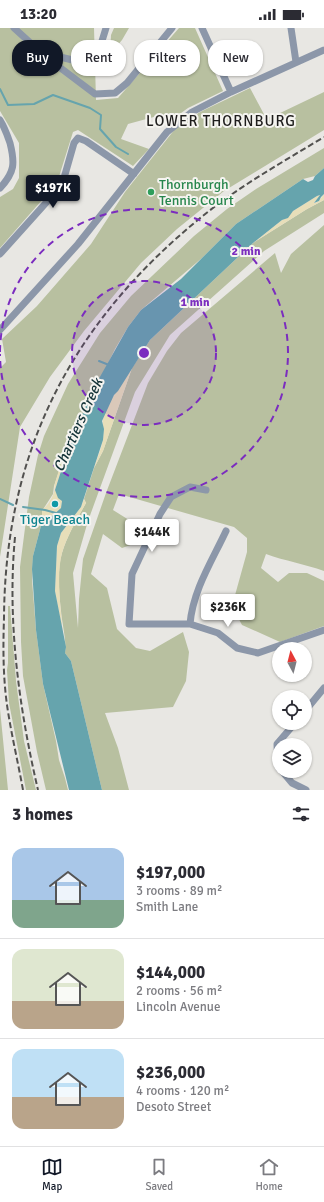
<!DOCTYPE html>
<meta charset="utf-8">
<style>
:root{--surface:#fff;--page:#f2f2f3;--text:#2b2b33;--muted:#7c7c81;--line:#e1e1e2;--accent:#111827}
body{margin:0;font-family:Signika,sans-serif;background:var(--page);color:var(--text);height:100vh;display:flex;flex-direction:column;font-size:15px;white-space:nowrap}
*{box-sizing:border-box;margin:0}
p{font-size:13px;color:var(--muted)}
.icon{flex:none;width:22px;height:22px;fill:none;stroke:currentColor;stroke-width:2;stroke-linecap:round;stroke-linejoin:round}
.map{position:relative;height:762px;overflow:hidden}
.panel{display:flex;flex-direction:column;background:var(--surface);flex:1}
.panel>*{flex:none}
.banner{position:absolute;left:12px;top:12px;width:300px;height:36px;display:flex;gap:8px}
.needle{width:26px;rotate:353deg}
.fabs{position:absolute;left:272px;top:614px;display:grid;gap:8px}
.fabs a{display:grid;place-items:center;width:40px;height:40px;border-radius:50%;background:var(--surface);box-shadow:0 1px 3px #0004;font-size:20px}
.price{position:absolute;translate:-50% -34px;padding:0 9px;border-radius:4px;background:#fff;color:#222;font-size:13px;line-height:26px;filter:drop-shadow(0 1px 2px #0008)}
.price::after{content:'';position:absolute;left:50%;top:24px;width:12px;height:9px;margin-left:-6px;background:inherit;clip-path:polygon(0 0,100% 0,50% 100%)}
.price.selected{background:var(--accent);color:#fff}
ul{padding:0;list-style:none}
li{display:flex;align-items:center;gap:12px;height:100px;padding:0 12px}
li+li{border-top:1px solid var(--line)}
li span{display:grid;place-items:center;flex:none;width:112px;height:80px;border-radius:12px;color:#555}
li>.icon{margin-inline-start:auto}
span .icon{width:48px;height:48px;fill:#fffc;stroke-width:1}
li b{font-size:17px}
h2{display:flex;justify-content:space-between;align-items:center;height:48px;padding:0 12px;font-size:17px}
.chip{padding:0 14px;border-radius:16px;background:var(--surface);box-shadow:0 1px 3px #0004;font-size:14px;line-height:36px}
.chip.selected{background:var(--accent);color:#fff}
.status{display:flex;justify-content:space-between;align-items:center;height:28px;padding:0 20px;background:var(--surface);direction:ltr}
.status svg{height:11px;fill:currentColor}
.menu{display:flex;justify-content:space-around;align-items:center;height:56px;border-top:1px solid var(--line);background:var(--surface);font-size:11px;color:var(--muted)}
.menu a{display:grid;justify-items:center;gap:2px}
.menu .selected{color:var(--accent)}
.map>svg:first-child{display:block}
</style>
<div class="status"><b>13:20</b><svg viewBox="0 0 49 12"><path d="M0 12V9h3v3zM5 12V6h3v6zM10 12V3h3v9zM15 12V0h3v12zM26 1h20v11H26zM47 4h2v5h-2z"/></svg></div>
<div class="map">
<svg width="324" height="762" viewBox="0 0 324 762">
<rect width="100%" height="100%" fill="#e8e7e3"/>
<path fill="#b8c0a0" d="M0 0H94L96 72 118 70 179 0H195L223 63 188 80 170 93 161 87 128 96 121 111 149 121 133 138 78 102 73 104 57 155 0 220V169L13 161 19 150V115L0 83Z
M114 0H129L122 12 110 26 111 7Z
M250 60 266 90 278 86 324 64V102L224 163 177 201 141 235 84 303 50 349 20 399 0 529V340L6 334 2 311 37 278 91 216 125 164 175 101 200 84Z
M324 120V140L315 148 303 151 236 196 202 230 141 282 128 299 115 321 78 397 72 405 54 458 53 466 42 483V494L33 528 32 552 36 602 43 656 56 713 59 732 65 750 68 762H46L37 724 23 648 21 614 20 539 29 469 38 427 44 408 68 356 100 305 131 268 194 208 227 181 256 161Z
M324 172V185L264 223 170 307 135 364 88 493 73 545 78 600 79 571 83 531 106 465 148 355 167 323 181 305 275 225 281 245 291 226 324 197V543C305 536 285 533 266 526L261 540 278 554 289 545H307L324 553V598L280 614 242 597 232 578 247 524V510L234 499 119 466 113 482 137 497 139 514 122 520 103 506 91 546 107 560 117 601 136 620 150 623 183 604 189 624 186 653 173 679 105 685 118 720 129 762H102L71 633 65 625C67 615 62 595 61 583 59 566 57 541 62 525 67 508 77 491 86 475L84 471 94 440 103 423 132 340 150 312 253 215 307 181Z
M8 578H10L16 653 24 713 36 762H26L9 675 7 642 8 635Z
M0 681 8 762H0Z"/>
<path fill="#e7deb9" d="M324 166V172L307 181 253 215 282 192 287 190 293 183 317 168 320 167 314 175H315L319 173Z
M132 340 103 423 94 440C97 430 102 420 103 410 104 404 102 395 103 391 107 373 122 356 132 340Z
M78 397 69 418 55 462 62 473 61 480 52 488 42 494V482C47 478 52 471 54 464 55 461 54 458 55 455 61 436 66 414 78 397Z
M84 471 86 475C77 491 67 508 62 525 56 547 61 583 63 606L55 563 57 518 61 505 81 479Z"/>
<path fill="#66a4ad" d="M324 140V166L321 169 319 173 314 175 320 167 317 168 293 183 288 190 282 192 253 215 150 312 118 363 114 367 102 393 104 401 103 412 81 479 61 505 57 518 55 563 66 619 65 625 71 633 102 762H69L43 656 36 602 32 541 33 528 42 494 49 490 48 488H52L61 480 62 473 58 470 55 462 69 418 92 363 128 299 141 282 181 251 236 196 303 151 308 154 313 152 315 148Z"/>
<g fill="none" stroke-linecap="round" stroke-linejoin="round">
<path stroke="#66a4ad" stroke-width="2" d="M0 61 8 77 34 76 53 67 90 80 101 87 100 101 116 119 128 126
M99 333 109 337
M0 471 13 477
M23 479 45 482 56 485"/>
<path stroke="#8c97a9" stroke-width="7" d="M14 0 46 29 95 66 115 65 127 55 172 0
M202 0 231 64
M291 0 296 34
M46 29 56 28 85 35 98 26 106 0
M0 92C5 100 7 106 10 115 15 135 15 144 0 160
M0 226 62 157 74 115 78 110 86 113 134 146
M0 302 78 216 167 104 192 84 231 64 324 22
M206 462 190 459 171 469 160 486 132 546 129 596H190L218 605 237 620 258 625 324 602
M190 596C193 562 212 533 226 503
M305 683 324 660
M279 740 278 738 277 716 295 695
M282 743 292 755 306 762"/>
<path stroke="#52514f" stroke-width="2" stroke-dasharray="6 3" stroke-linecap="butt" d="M15 509C7 593 19 680 38 762
M23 762C18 734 11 705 7 677 3 648 3 619 4 590 5 424 71 296 199 191 238 159 281 135 324 109"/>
</g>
<circle cx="144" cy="325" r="72" fill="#7b2cbf" fill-opacity=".12"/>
<g fill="none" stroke="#7b2cbf" stroke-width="2" stroke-dasharray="7 5">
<circle cx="144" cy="325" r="72"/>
<path d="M0 324A144 144 0 1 1 0 326"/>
</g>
<circle fill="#2e9e5b" stroke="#f5f4f0" stroke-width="1.5" cx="151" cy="164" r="4"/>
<circle fill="#0f9aa8" stroke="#f5f4f0" stroke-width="1.5" cx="55" cy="476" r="4"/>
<g text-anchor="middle" stroke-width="4" stroke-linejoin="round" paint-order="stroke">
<g font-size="14" fill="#27864d" stroke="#f5f4f0" text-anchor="start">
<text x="159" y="161">Thornburgh<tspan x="159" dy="16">Tennis Court</tspan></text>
</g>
<g font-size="14" fill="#0d838f" stroke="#f5f4f0">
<text x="55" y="496">Tiger Beach</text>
</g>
<g font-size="15" letter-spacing="1" fill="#1e1d1c" stroke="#f5f4f0">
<text x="221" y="98">LOWER THORNBURG</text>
</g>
<g font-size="15" font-style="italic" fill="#133237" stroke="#f5f4f0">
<text transform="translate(78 397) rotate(-66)" y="5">Chartiers Creek</text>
</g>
</g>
<circle cx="144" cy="325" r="6" fill="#7b2cbf" stroke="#f5f4f0" stroke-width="2"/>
<g font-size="12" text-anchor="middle" font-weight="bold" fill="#7b2cbf" stroke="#f5f4f0" stroke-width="4" stroke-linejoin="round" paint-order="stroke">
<text x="246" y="227">2 min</text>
<text x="195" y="278">1 min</text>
</g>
</svg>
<div class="fabs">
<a><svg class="needle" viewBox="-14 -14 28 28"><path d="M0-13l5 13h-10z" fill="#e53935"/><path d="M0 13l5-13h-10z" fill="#7c7c81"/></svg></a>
<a><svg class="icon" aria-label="locate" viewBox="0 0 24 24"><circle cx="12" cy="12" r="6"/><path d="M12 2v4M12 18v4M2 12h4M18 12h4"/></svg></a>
<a><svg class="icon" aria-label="layers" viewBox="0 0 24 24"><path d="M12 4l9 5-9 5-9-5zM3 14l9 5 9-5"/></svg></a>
</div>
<b class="price selected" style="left:53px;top:181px">$197K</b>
<b class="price" style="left:152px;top:525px">$144K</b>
<b class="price" style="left:228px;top:600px">$236K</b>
<div class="banner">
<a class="chip selected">Buy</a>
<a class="chip">Rent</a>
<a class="chip">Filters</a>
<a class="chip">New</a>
</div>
</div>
<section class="panel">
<h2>3 homes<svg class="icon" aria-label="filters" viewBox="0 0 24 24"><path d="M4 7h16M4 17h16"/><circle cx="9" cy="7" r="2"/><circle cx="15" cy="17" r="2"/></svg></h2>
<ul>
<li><span style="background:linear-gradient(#a9c7e8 65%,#7fa58c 0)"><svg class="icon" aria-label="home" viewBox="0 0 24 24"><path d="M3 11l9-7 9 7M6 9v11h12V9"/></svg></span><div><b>$197,000</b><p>3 rooms · 89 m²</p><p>Smith Lane</p></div></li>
<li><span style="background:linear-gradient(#dfe7d0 65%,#b9a48a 0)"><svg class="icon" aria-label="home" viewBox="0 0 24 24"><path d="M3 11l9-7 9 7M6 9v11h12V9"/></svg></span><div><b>$144,000</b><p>2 rooms · 56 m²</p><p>Lincoln Avenue</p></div></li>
<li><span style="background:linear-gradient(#bfe0f5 60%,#b9a48a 0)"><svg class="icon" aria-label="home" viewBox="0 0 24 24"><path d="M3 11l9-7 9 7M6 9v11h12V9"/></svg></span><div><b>$236,000</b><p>4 rooms · 120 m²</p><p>Desoto Street</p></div></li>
</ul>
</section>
<nav class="menu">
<a class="selected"><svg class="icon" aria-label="map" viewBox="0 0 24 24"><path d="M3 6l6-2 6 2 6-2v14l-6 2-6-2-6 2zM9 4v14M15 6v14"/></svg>Map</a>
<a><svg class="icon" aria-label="saved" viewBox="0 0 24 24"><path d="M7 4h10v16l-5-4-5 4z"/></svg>Saved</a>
<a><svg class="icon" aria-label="home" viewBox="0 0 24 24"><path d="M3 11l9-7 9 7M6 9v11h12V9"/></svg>Home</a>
</nav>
